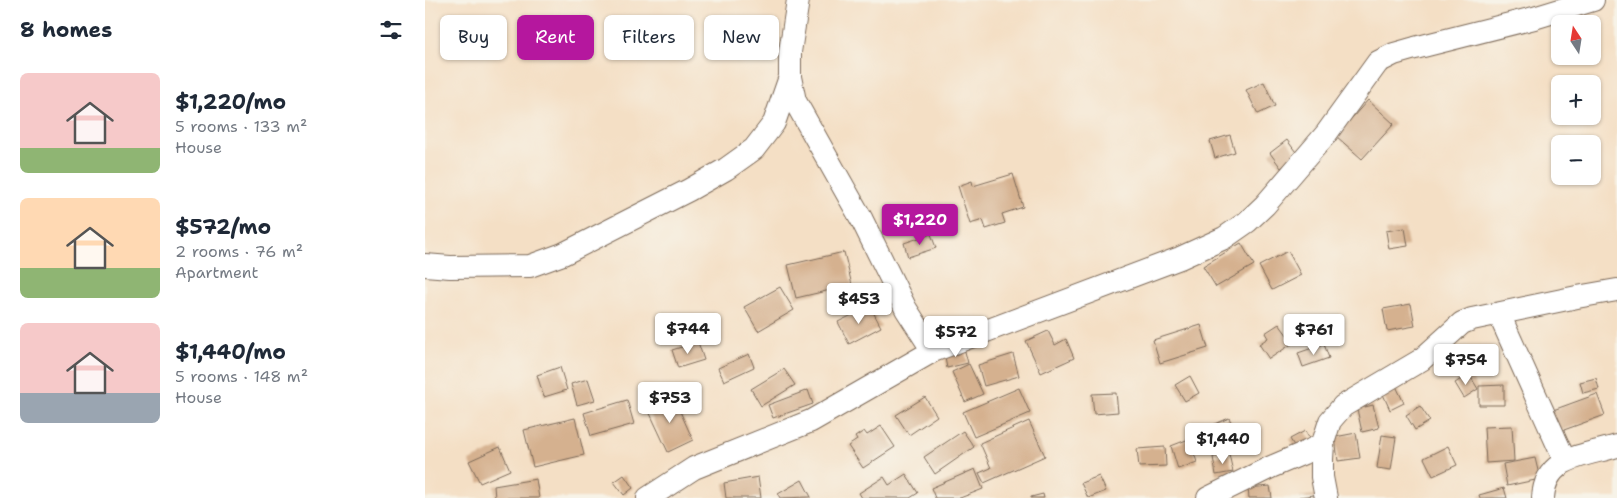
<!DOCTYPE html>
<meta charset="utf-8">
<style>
:root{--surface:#fff;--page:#f2f2f3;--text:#1f2937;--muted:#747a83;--accent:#b5179e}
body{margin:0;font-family:"Shantell Sans",sans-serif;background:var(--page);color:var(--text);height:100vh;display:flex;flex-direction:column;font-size:19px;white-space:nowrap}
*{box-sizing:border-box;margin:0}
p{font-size:16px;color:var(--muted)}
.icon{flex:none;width:28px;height:28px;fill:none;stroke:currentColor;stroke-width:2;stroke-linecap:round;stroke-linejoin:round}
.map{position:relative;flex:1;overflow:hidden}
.panel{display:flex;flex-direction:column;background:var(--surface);width:425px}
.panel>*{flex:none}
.hud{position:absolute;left:15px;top:15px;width:475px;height:45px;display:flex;gap:10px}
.needle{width:32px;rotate:348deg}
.buttons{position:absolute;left:1126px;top:15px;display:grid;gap:10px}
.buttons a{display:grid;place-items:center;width:50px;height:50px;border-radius:8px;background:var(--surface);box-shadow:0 1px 4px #0004;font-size:25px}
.price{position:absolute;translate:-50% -42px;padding:0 11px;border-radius:5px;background:#fff;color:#222;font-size:16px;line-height:32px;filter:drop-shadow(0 1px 2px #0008)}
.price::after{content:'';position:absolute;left:50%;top:30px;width:15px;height:11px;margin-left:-8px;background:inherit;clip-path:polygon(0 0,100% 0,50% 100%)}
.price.active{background:var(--accent);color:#fff}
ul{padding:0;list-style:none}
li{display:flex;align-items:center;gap:15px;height:125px;padding:0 20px}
li span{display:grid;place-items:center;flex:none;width:140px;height:100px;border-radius:8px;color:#555}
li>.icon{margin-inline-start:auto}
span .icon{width:60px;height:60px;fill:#fffc;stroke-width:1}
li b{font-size:21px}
h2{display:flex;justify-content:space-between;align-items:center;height:60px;padding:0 20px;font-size:21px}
.pill{padding:0 18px;border-radius:8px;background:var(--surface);box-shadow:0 1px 4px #0004;font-size:18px;line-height:45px}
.pill.active{background:var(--accent);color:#fff}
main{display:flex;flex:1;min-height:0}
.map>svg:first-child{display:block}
</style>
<main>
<section class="panel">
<h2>8 homes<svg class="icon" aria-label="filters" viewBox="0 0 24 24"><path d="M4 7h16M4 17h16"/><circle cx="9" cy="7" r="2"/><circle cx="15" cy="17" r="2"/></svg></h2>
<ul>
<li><span style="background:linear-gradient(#f6c9c9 75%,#8fb573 0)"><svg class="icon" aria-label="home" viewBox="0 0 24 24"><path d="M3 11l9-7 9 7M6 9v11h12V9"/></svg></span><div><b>$1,220/mo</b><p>5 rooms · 133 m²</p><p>House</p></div></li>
<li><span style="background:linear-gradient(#ffd9b3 70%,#8fb573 0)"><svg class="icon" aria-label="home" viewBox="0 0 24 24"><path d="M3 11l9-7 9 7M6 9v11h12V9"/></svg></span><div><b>$572/mo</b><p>2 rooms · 76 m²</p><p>Apartment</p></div></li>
<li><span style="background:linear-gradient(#f6c9c9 70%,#9aa5b1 0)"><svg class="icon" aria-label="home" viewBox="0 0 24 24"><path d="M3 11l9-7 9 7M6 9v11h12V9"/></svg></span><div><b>$1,440/mo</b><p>5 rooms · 148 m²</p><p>House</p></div></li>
</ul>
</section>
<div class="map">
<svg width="1192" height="498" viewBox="0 0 1192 498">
<rect width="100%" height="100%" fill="#f7f3e8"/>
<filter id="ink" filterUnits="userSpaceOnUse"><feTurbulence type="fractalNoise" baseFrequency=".02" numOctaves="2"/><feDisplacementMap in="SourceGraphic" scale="10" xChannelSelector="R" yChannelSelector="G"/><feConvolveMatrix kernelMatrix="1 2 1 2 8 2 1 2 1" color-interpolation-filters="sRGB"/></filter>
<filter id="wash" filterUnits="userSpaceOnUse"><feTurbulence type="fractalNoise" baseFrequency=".0096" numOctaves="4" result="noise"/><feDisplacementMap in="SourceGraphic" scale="20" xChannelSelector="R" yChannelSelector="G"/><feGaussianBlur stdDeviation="1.12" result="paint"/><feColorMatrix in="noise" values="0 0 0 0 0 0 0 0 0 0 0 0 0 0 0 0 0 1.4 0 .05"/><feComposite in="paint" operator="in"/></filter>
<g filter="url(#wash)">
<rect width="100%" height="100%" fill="#f4dfc5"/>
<g id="blocks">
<path fill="#d5b18f" d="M839 82 850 106 833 114 821 90Z
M943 100 969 124 937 159 911 136Z
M805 135 810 152 790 158 785 141Z
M862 140 873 155 856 168 845 153Z
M588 174 598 207 577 214 580 223 561 229 558 220 545 224 533 186 547 181 548 186Z
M980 228 983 246 964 249 961 231Z
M506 234 511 248 483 257 479 243Z
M816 243 829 265 791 287 778 266Z
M863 251 876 275 847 290 834 266Z
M419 252 427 285 371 298 363 265Z
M355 287 369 310 333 331 319 307Z
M986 304 990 326 962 331 958 309Z
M445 306 456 327 424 344 413 322Z
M854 324 868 343 844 359 834 344 843 338 840 333Z
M776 325 783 348 735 363 728 340Z
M623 331 630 345 641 339 649 358 616 373 601 341Z
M273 342 279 360 253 368 247 350Z
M899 344 904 358 878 367 873 353Z
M539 348 543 363 522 368 519 353Z
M324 354 329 367 299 381 293 368Z
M588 354 594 376 559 386 553 365Z
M544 364 558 394 540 402 527 372Z
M135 367 142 390 119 397 112 375Z
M359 369 370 385 336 406 326 389Z
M1044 374 1053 389 1039 398 1030 383Z
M765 376 774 393 760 401 750 385Z
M1171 378 1174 389 1158 393 1155 382Z
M163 379 170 400 152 405 146 384Z
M1079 385V405H1054V386Z
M971 386 979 403 965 410 957 392Z
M594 388 605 413 549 437 538 412Z
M383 390 388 404 348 418 343 405Z
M691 393 693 412 669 414 667 394Z
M1172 394 1180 415 1128 434 1120 413Z
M248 396 268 440 243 452 222 407Z
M500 397 512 416 484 435 471 415Z
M202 400 209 424 166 436 159 413Z
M948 405 954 428 937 432 932 409Z
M995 406 1005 421 990 430 981 415Z
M150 418 159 455 108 467 99 430Z
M804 418 811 432 788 443 781 428Z
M604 421 620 456 559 483 554 473 566 468 555 443Z
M456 426 470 447 438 468 423 446 432 440 430 437 439 431 442 435Z
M1087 426 1089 461 1061 463 1059 427Z
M538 431 549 447 510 474 499 457Z
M880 431 886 441 871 449 865 439Z
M931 433 935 458 913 461 910 437Z
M957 435 971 437 966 470 952 468Z
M764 439 772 462 753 469 746 446Z
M1023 446 1032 465 1008 476 999 458Z
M75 447 85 470 55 483 44 461Z
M740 447 741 466 714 467 712 449Z
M804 454 808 472 791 475 788 457Z
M1110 458 1115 479 1082 486 1078 464Z
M550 469 558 489 535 498H510L506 488Z
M481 474 493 493 485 498H437L434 493 459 477 464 485Z
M199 475 208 488 199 495 189 482Z
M674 476 681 491 663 498 656 483Z
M333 477 336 498H301L299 483Z
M111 479 114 498H70L69 486Z
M377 480 386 497 355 498 353 494Z
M845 486 847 498H824L823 488Z
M1079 488 1082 498H1055L1054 495Z
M618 494 619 498H606V497Z
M896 494 897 498H874V497Z"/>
</g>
</g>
<g filter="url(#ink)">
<use href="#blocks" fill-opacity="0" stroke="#7c6958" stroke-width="1"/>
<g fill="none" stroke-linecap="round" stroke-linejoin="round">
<g stroke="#7c6958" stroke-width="24">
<path id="minor" d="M373 0 365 52V77L370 101 437 220 481 309 508 351
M0 265 25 267 105 266 138 254 264 190 301 169 329 149 349 123 365 77
M1074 314 1140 461
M223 498 269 468 386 421 508 351 755 258 799 238 822 222 840 205 901 134 953 62 969 54 990 48 1109 18 1168 0
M783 498 846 467 886 450 898 443
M901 498 897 477V459L898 443 905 421 918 406 996 360 1037 323 1047 319 1152 297 1192 290
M1118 498C1120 456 1160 456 1192 446"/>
</g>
<use href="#minor" stroke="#fff" stroke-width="22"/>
</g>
</g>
</svg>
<div class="buttons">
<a><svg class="needle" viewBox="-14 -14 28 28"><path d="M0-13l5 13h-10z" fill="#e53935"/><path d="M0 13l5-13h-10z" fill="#747a83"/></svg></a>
<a>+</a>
<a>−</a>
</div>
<b class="price active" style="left:495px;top:246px">$1,220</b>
<b class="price" style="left:434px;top:325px">$453</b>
<b class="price" style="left:263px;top:355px">$744</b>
<b class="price" style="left:889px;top:356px">$761</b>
<b class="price" style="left:531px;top:358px">$572</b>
<b class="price" style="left:1041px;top:386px">$754</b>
<b class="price" style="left:245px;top:424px">$753</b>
<b class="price" style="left:798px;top:465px">$1,440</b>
<div class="hud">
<a class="pill">Buy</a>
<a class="pill active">Rent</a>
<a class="pill">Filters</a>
<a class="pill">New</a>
</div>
</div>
</main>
